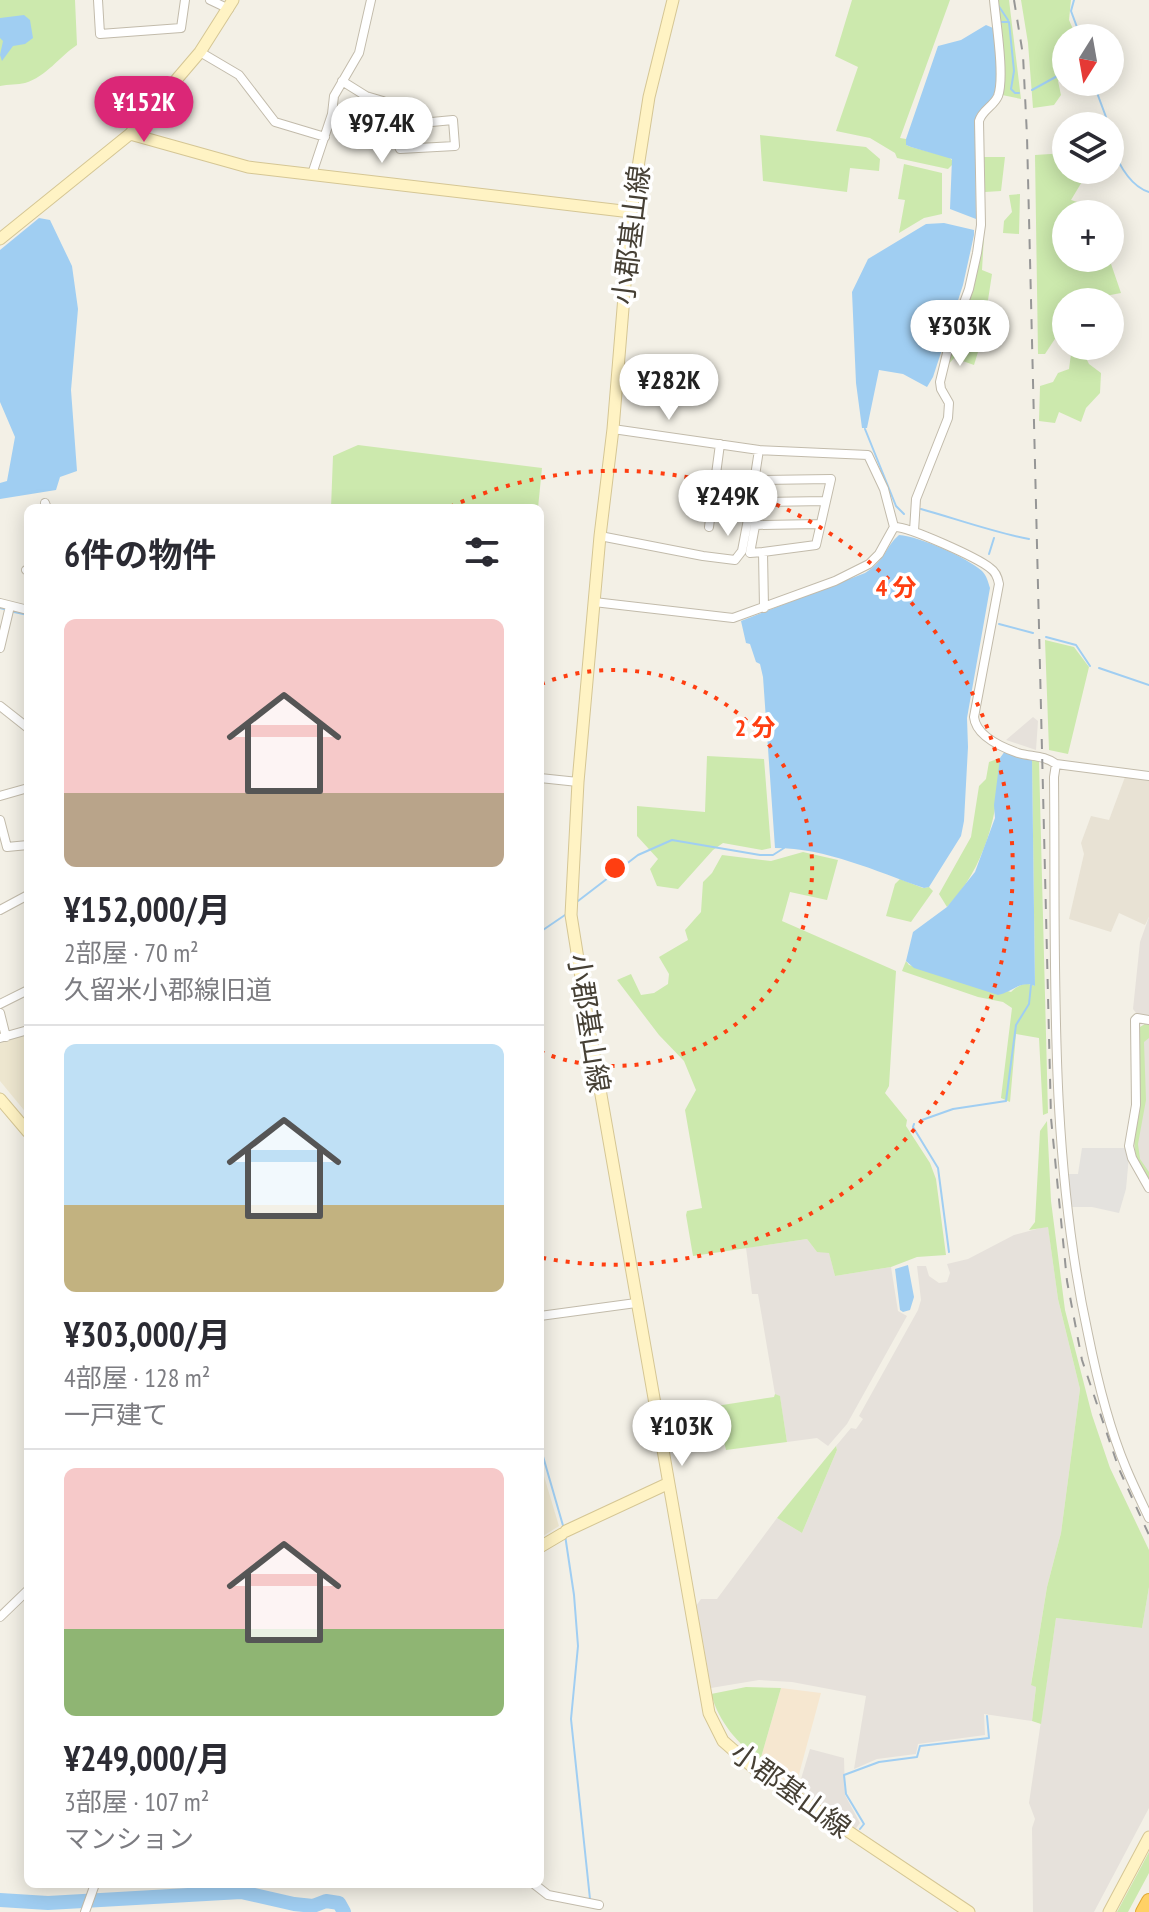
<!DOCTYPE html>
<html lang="ja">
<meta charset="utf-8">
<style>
:root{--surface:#fff;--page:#f2f2f3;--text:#2b2b33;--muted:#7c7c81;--line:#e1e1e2;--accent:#db2777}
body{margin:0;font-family:"PT Sans Narrow","Noto Sans JP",sans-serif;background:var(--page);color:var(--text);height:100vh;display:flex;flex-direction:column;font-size:30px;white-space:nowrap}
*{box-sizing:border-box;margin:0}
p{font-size:26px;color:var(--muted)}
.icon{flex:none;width:44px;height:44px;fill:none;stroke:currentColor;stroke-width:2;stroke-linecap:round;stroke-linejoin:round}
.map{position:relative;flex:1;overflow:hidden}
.side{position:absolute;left:24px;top:504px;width:520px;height:1384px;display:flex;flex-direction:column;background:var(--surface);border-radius:12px;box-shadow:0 4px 20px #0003}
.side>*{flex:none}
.needle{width:52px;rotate:191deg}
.buttons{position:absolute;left:1052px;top:24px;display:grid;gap:16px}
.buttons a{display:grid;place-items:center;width:72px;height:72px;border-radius:50%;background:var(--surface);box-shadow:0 4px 20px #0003;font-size:40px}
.price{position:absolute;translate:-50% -68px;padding:0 18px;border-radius:28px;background:#fff;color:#222;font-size:26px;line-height:52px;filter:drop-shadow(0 2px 4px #0008)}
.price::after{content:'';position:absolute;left:50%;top:48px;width:24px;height:18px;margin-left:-12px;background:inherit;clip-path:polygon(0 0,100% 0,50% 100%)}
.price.on{background:var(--accent);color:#fff}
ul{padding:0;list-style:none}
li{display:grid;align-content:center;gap:16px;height:424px;padding:0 40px}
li+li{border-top:2px solid var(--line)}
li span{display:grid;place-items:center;height:248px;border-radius:12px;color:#555}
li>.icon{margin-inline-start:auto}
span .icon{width:144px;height:144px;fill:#fffc;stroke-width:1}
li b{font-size:34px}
h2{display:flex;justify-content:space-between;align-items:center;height:96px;padding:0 40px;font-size:34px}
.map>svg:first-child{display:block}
</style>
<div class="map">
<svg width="1149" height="1912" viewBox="0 0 1149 1912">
<rect width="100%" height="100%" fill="#f3f0e6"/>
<path fill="#e8e2d4" d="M1125 777 1149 780V917L1145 925 1119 913 1111 932 1069 919 1084 854 1081 843 1091 816 1109 820Z"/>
<path fill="#f6e7d0" d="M781 1688 821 1693 795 1789 760 1761Z"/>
<path fill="#e6e1db" d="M1033 717 1038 721 1036 750 1006 740Z
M1149 917V1016L1136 1013 1133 1009 1140 942Z
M1145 1024 1149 1025V1180L1136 1160 1134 1140 1140 1105V1027Z
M1048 1226 1058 1299 1080 1389 1061 1533 1047 1587 1031 1684 1036 1687 1032 1721 984 1714 985 1735 918 1744 916 1754 877 1759 854 1769 866 1696 792 1682 759 1680 711 1688 696 1606 701 1599H717L777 1518 802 1533 837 1450 836 1446 851 1428 856 1429 863 1419 859 1416 918 1310 921 1300 917 1266H926L929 1276 939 1283 947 1282 950 1273 947 1264 968 1259 1014 1235Z
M807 1239 817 1252H829L835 1276 891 1267 898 1311 907 1316 847 1424 828 1446 817 1438 787 1442 780 1397 775 1394 758 1294H752L746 1248Z
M1149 1587V1808L1094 1912H1033L1032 1828 1035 1819 1029 1803 1056 1618 1142 1628Z
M810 1749 844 1758 845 1795 860 1823 854 1831 798 1789Z"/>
<path fill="#ede6cf" d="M28 1034V1115L0 1081V1043Z
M540 1463 559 1526 540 1538Z"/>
<path fill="#cce9ad" d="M0 0H75L77 45C60 56 46 77 25 83 18 85 8 84 0 86Z
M852 0H950L900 138 906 139V145L911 147 949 157 952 160V165L948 169 897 158 895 153 870 138 836 131 858 67 835 56Z
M998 0H1009L1021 99 1002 95Z
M1021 0H1071L1069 20 1077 38H1066V81H1058L1061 95 1054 105 1033 108 1028 43Z
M760 135 866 147 880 159 879 171 850 168 847 192 763 181Z
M1066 153V170H1089L1071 200 1096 208 1095 214H1066V258H1109L1121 293 1100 297 1098 302H1066V322L1045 354H1038L1035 155Z
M984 157H1005L1001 191 985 192Z
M904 164 942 173V214L924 218 899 233 905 200 898 199Z
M1020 194 1019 234 1003 233 1004 221 1012 212 1009 195Z
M984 236 982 270 992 274 982 339 974 365 954 358 948 365 952 341 972 290Z
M1071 354H1084L1089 364 1101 373 1100 393 1086 408 1081 422 1059 412 1055 423 1039 421 1040 386 1053 382 1058 373 1069 369Z
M358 445 542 468 538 508H331L333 456Z
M1045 640 1074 647 1089 667 1068 754 1049 750Z
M707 756 764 759 771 848 762 850 723 843 713 850 678 889 657 886 650 869 658 859 637 836V806L705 812Z
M1000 758C999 812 986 867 947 907L939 894 971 837 979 786 986 779 989 762Z
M1032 759 1039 761 1048 1113 1043 1115 1039 1038 1016 1034 1010 1102 1001 1098 1012 1008 1003 1002 978 997 902 971 906 961 909 965 1011 992C1020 984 1025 982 1035 986Z
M803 852 838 860 827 900 790 892 782 921 896 971 889 1086 885 1093 907 1120 906 1126 930 1163 936 1179 946 1255 917 1257 891 1267 835 1276 829 1253 817 1252 807 1239 693 1256 686 1215 687 1211 702 1208 685 1110 696 1090 684 1061 659 1035 617 980 631 974 641 995 654 993 668 984 669 974 659 957 688 940 685 930 701 912 703 882 712 873 722 855 771 861Z
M900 879 923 888 929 887 933 891 911 922 886 916 895 884Z
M1145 1024 1149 1025V1038L1144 1042 1146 1100 1138 1144 1140 1159 1149 1172V1180L1136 1160 1134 1140 1140 1105V1027Z
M1047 1121 1051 1201 1065 1310 1092 1415 1110 1468 1149 1550V1587L1142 1628 1056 1618 1041 1724 1032 1721 1036 1687 1031 1685 1047 1587 1061 1533 1080 1389 1058 1299 1048 1227 1029 1230 1035 1222 1040 1131Z
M775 1394 780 1396 787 1442 726 1450 716 1406 774 1397Z
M836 1446 837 1450 802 1533 777 1518Z
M746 1687 781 1688 760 1761C737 1742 720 1724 711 1694Z
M1149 1852V1873L1128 1912H1117Z"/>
<path fill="#e4e2de" d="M1082 1148H1126L1129 1156 1126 1189 1119 1213 1092 1207H1068L1066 1174H1078Z"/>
<path fill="#a0cef2" d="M24 15 30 20 33 38 25 44 13 46 2 61 0 55 3 41 0 38V18Z
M986 25 993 28 997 67 995 96 977 114 975 123 976 219 950 209 952 159 911 147 906 145V139L938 46 961 40Z
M39 218 50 220 72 266 78 309 71 390 77 471 60 477 56 490 0 499V483L7 481 15 437 0 402V250Z
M944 223 974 230V235L963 285 933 377 927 387 903 374 879 370 867 428H862L856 383 852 292 868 259 926 224Z
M899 535C921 537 966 557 982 571 987 576 988 582 990 588L967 718 968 747 964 821 961 836 929 887 924 888C875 871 826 848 775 848L763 677 760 664 756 662 750 644 746 643 741 621 865 573C887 559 884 548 899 535Z
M1005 751 1032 759 1035 986C1021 980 1012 992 998 995L914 968 906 961 913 932 947 907 975 872 995 818 994 805 1000 758Z
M908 1265 914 1297 910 1310 903 1312 900 1310 895 1269Z"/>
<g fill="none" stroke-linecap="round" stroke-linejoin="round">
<path stroke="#a0cef2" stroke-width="2" d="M1074 0 1071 11 1081 38
M998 5 1008 20
M1000 22H1009L1014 71 1011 89 1015 93H1019
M1093 82 1106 117 1107 126
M1032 90 1061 74H1066
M1110 142C1117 161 1129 186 1149 192
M865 429 896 506 904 514
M921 509C957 519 992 532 1029 539
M989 554 994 538
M0 608 7 610
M14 612 28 615
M999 624 1033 633
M1046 637 1076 645 1090 666
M1099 668 1149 685
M578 901 638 855 672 840 760 855H773L784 848
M540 932 565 915
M922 1120 953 1109 1006 1101 1016 1025 1029 1004 1031 985
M914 1124 913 1127 938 1168 949 1252
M540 1446 564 1529
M565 1535 574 1595 578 1646 571 1719 590 1899
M860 1829 864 1824 846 1794 844 1775 879 1762 917 1757 920 1746 989 1738 987 1716"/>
<path stroke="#a0cef2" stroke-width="14" d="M0 1900 48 1903 241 1892 294 1904 313 1906 326 1901 339 1903 344 1912"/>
<g stroke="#c2bbab" stroke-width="10">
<path id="street" d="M98 0 100 34 181 28 185 0
M210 0 229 9
M200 52 239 75 275 122 325 137
M342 81 366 96 383 101 389 107 388 123 400 149 455 146 453 120 389 126
M312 174 332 114 334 96 359 53 371 0
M613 429 759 450 868 455 884 489 894 527
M759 450 749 514 757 515 750 553 763 552 764 608
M716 476 754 482
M754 480 831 479 816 545 763 552
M45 503 47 508
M711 509 748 516
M757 515 760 502 826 501
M755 525 820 524
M709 527 720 444
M894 527C908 526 978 558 990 568 996 572 998 578 999 584L974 717C976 736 1001 747 1018 753 1032 757 1044 755 1056 764L1149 776
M914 531 916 499 948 418 949 403 941 389 940 382 950 341 969 289 977 253 981 225 979 121C982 110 994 106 998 96 1005 77 996 22 994 0
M600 536 703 556 735 560 742 551 749 514
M26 570 28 569
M594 602 733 618 835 581 869 564 879 554 894 527
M0 603 28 610
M0 648 10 606
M0 706 28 728
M1056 764 1054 777C1056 963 1048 1151 1088 1334 1097 1379 1108 1425 1126 1468 1133 1485 1141 1501 1149 1518
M540 778 578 782
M0 796 28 788
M0 820 7 847 28 845
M0 910 28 895
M0 1004 28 990
M0 1013 6 1037
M1149 1020 1137 1018 1135 1020 1136 1105 1129 1146 1132 1158 1149 1188
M0 1038 28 1030
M540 1316 636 1303
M0 1617 28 1590
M534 1884 548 1895 599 1905
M85 1912 95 1884"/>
</g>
<g stroke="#d5c694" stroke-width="13">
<path id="secondary" d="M673 0 649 97 631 212 613 429 600 536 578 782 571 915 586 1009 709 1713 723 1741 755 1769 969 1912
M130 134 248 167 631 212
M0 239 130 134 200 52 233 0
M0 1099 28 1132
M566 1531 667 1484
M540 1547 562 1534
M1109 1912 1149 1837"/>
</g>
<g stroke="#e1a732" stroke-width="16">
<path id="highway" d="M1143 1912 1149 1901"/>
</g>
<use href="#street" stroke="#fff" stroke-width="8"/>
<use href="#secondary" stroke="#fff3c4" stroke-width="11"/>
<use href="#highway" stroke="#ffd165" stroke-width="14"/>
<path stroke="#969696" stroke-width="2" stroke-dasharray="10 10" stroke-linecap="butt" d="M1014 0 1023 55 1027 136 1051 1118 1067 1281 1082 1360 1119 1469 1149 1535"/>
</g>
<g fill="none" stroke="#ff3e11" stroke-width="4" stroke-dasharray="4 8">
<path d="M541 684A198 198 0 1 1 541 1052"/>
<path d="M450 507A397 397 0 1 1 543 1258"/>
</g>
<g text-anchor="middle" stroke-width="7" stroke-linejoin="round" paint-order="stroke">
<g font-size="28" fill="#464035" stroke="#fff">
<text transform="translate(631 235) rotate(-83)" y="10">小郡基山線</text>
<text transform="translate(589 1023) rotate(81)" y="10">小郡基山線</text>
<text transform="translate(791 1790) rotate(36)" y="10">小郡基山線</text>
</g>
</g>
<circle cx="615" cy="868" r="12" fill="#ff3e11" stroke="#fff" stroke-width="4"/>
<g font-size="24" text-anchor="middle" font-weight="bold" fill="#ff3e11" stroke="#fff" stroke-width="7" stroke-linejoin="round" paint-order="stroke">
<text x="896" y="596">4 分</text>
<text x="755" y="736">2 分</text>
</g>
</svg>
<div class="buttons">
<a><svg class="needle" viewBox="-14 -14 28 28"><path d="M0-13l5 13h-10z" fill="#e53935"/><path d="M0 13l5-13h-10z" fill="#7c7c81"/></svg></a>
<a><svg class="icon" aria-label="layers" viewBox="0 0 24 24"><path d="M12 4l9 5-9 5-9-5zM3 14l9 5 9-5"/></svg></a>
<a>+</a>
<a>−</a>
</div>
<b class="price on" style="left:144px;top:144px">¥152K</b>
<b class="price" style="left:382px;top:165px">¥97.4K</b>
<b class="price" style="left:960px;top:368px">¥303K</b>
<b class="price" style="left:669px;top:422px">¥282K</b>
<b class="price" style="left:728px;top:538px">¥249K</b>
<b class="price" style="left:682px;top:1468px">¥103K</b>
<section class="side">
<h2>6件の物件<svg class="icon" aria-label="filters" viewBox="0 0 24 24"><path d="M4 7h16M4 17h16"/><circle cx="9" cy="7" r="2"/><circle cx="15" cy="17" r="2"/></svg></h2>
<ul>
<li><span style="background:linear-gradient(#f6c9c9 70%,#b9a48a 0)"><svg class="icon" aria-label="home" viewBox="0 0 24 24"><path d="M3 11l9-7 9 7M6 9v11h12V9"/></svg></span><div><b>¥152,000/月</b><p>2部屋 · 70 m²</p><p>久留米小郡線旧道</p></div></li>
<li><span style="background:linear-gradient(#bfe0f5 65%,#c2b280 0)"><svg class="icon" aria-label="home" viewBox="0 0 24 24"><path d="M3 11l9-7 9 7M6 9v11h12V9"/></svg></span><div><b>¥303,000/月</b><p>4部屋 · 128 m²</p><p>一戸建て</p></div></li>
<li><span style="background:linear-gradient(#f6c9c9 65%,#8fb573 0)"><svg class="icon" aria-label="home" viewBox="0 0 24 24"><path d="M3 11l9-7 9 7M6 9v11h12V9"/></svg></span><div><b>¥249,000/月</b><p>3部屋 · 107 m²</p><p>マンション</p></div></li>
</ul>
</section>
</div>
